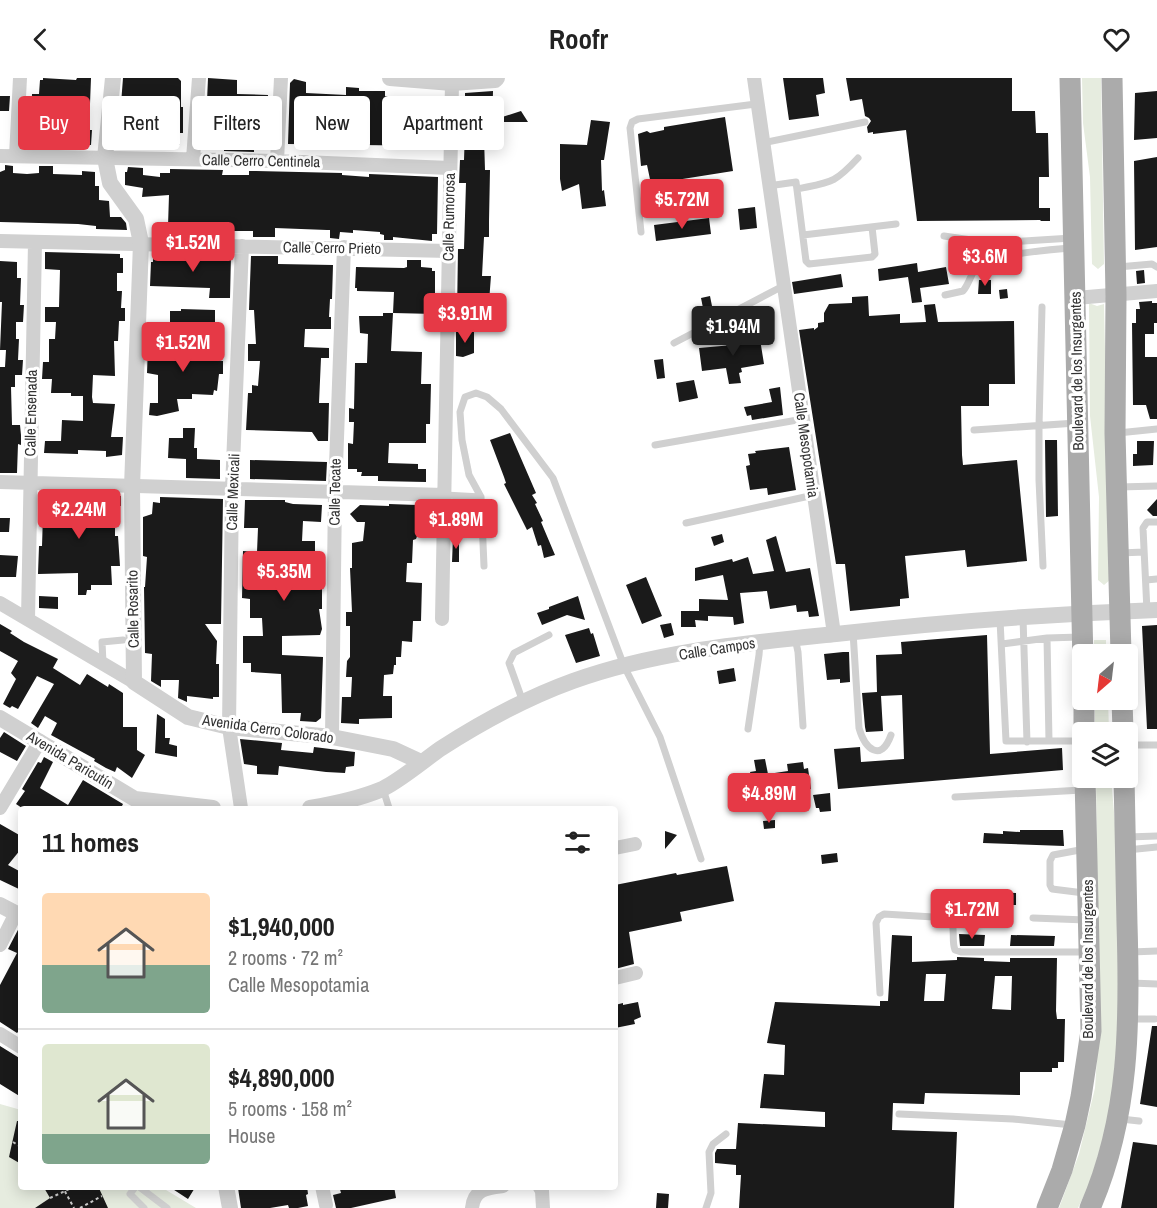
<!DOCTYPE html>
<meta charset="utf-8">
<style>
:root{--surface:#fff;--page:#f6f6f6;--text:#222;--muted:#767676;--line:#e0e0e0;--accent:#e63946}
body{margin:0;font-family:"Archivo Narrow",sans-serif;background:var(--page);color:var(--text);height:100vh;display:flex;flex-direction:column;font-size:22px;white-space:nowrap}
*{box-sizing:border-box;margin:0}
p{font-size:20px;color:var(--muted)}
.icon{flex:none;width:33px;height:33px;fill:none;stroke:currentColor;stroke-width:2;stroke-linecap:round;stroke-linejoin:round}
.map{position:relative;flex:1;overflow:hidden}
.panel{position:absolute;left:18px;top:728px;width:600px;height:384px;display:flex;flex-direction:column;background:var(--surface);border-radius:6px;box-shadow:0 3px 15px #0003}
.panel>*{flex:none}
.guide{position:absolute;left:18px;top:18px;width:600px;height:54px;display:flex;gap:12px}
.needle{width:39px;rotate:208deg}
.fabs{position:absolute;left:1072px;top:566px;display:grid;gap:12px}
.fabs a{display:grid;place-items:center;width:66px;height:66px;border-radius:6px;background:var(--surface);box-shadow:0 3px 15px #0003;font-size:30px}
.price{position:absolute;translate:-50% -51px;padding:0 14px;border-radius:6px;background:var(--accent);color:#fff;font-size:20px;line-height:39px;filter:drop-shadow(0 2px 3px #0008)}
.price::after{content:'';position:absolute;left:50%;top:36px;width:18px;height:14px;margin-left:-9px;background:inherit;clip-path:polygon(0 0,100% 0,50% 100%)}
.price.on{background:#222;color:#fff}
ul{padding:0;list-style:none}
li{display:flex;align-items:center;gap:18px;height:150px;padding:0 24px}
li+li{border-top:2px solid var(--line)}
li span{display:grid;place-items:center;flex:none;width:168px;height:120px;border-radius:6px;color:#555}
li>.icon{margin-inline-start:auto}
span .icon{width:72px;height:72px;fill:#fffc;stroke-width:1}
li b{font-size:26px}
h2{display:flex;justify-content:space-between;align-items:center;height:72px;padding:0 24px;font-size:26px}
.pill{padding:0 21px;border-radius:6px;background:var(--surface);box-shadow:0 3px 15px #0003;font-size:21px;line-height:54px}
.pill.on{background:var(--accent);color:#fff}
header{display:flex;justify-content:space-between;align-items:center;height:78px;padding:0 24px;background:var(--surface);font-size:27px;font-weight:700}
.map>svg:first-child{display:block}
</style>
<header><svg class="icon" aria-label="back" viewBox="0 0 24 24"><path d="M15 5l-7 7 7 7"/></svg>Roofr<svg class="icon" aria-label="heart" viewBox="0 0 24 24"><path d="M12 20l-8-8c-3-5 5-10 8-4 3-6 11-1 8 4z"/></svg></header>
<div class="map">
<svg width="1157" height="1130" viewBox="0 0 1157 1130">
<rect width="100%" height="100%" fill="#fff"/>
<path fill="#e6ecdf" d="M1082 0H1101L1104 186 1098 191 1092 186 1090 99 1083 45Z
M1089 225 1097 228 1104 226 1110 502 1104 507 1098 502 1099 419 1090 338Z
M1094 562H1106V576H1094Z
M1095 621H1108L1109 654H1095Z
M1096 699H1111L1118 781 1119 982 1106 1050 1090 1105 1078 1130H1059L1079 1076 1095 1010 1099 950Z
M0 1026 21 1032V1108L161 1109 196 1130H0Z"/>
<path fill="#1a1a1a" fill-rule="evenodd" d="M43 0 76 2 77 0H91L89 52H92L91 67 60 65V63H39V68H30L32 16H39L40 2H43Z
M123 0H178L181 3V29H183V55H180V67L163 68 162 71H149L150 66 125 65 126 26H121Z
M208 0 237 2V16L268 17V27L262 30 260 69H254V74L224 73V68L211 67V50L206 47Z
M783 0H823L825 15 816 17 819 38 789 42Z
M846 0H1012V33H1035L1036 55H1048L1049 99H1039V130H1050V143H1041L1040 142 917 143 906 52 873 56V54L868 55 867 49 871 43 869 40 865 38 862 21 850 23Z
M294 1 306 4V15L346 17V9L359 10V13H385V18L434 20V22H438L436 68 288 66 290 5Z
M493 13 492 52H486L485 60H484L485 92H490L489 143V159H484L482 198H491L488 237H457L458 171H464L466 105H459L460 82H464L465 52H463V44H467L468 25H465V15Z
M1157 13V60L1134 62 1135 15Z
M0 18H10L9 33H0Z
M521 33 528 44H493V42Z
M725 39 733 93 651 106 647 87 641 88 638 56 647 53 650 55 664 52V49Z
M591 42 610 44 604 82H601L602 113 604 112 606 128 582 131 579 106 562 113 560 101V66L587 67Z
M1157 79V169L1135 172 1134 83Z
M5 87 13 88V95L27 96 39 95V88H53V96L82 97V93L95 94V108H99V122L109 123 110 139H121L126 145 127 152 96 151V148L78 146 0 144V94L5 92Z
M128 89 143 90V97L160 99V95H170V91L223 92 222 97H249V93H256L342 95V97L369 99V96L438 99 437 156H432V163L393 159V162H384V157L380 156V154L353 152V155L340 154 339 161 330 160V152H327L275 150V159H253V153H233V157H207L208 149 168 148 169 117 142 119 143 110 125 107V94H127Z
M755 129 757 150 740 152 738 131Z
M709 140 711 156 656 163 654 147Z
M45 174 120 176V180H123V195H117V213H122L121 230H125V243H119L118 263H114L115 298 93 297 92 319 93 325 115 326 111 359H123L122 377 106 379V373L78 372V376L44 375 45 363H61L62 342 83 343V318H71V315H51L52 301H42L43 284H49V261H55L56 244H45V229H59L60 192 45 191Z
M156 176 231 177 230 220H209L210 210 150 208 151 184H153V178Z
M251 178H278V186L333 187 332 221H330L329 239H331V251H305L304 269 329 270V280H321L319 325H329L328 363H318L312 354 246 352 248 315H252V307L258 308 260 283H248V266H256L254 232H249Z
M407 182H421V189L432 190V193H435V236L393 235 394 214 357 213V210H355L356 189 404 190 407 189Z
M0 183 17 184V200H21L20 227H24L23 244H16V261H19L18 282H23L22 297H15V309H11L12 347H20L21 357V367L18 366 17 395H0V289H5L6 272H0L2 224H0Z
M917 185 918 194 946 189 949 206 920 210 922 224 912 225 908 199 879 203 878 191Z
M1144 192 1145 205 1137 206 1136 193Z
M841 196 843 209 794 216 792 204Z
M979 202H991V216H978Z
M1007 211 1008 220 1000 221 999 212Z
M710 218 713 233 704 235 701 220Z
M868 218 869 238 900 236V245L926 244 924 227 935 226 938 244 1014 243 1015 306H989V328H961L962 377 963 387 1017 382 1027 483 967 489 965 472 905 478 909 520 900 521V528L850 533 845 486H836L799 252 814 250V252L818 249V245L824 244V235L829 226 852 225V219Z
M1152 223V225H1157V245H1154V256H1145V279H1157V341H1150L1146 327H1133L1132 245H1136V231H1140L1139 224Z
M181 231 215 232V249L170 247V233H181Z
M383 235H393L391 273 422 274 421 306H431L430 346H426V365H389L388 385 418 386V391H426V404L378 403V398H361L362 394H357V391H348V365L353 366 354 344H349V330L354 331 355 285H367L368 256 360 255 359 238H383Z
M456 254H474V275L463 279 456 278Z
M759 255 764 286 741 290 742 294 739 295 741 305 729 306 726 290 702 293 699 270 744 266 743 258Z
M186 262 216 265 214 282 223 283V296H219L217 313 214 312 213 317 192 316V321H177L179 333 157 338 149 337 150 325H158V297L147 295 148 268H175V264H186Z
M663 281 665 300 657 301 654 282Z
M694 302 698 320 679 324 676 305Z
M780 309 783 337 752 342 751 337 747 338 744 329 772 324 769 311Z
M183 350H195L194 370H197V381L220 382V401L186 400V381L168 380 169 360H183Z
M510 355 536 415 532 417 537 425 535 426 543 443 541 444 555 477 544 480 541 467 538 468 532 449 527 452 504 406 506 405 504 399 490 362Z
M1045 362H1057L1058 438 1046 439Z
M1137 363H1154L1153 387 1133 388V376H1137Z
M789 369 796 412 768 417 767 410 750 412 746 388 750 387 748 376 756 375 755 373Z
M250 382 327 384 326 403 250 401Z
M44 417H60V422H80V418H121V428H103L102 450H115V458H118L120 488H111L112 507H91V512H87L86 517H78V495L38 496 39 468H42L43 437H39L40 424H44Z
M160 419 223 421 221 546H205L217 563 216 586H219V619H213V621L187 618V624L178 620 179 602H161V609L151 603 152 576 145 575 144 509H145L147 479 143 478V439L152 436 153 424 160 425Z
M1157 421V438H1153L1147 432Z
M245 422H285V424L293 426 322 427 321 444 303 443 302 463H315V478H290L289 495 305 496V502H322V531H319L322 551 320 557 282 558V577L323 579 321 640 316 644 300 643 301 635H282L281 596 251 594V585H243V558H263L262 540H250V521L242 520 243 473 257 474 258 450H244Z
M389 426 417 427 418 456 416 461 413 462 412 485H407L406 504 422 505 421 543H413L412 564 402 563 401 579H396V587H394L393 596 384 597 383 618H392V640L359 641V646L341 645 342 619H351L352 599H346L347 583 350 579V548H346V534H352L350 490H352V465L363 463 365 444H357L350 436 360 427 389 428Z
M0 440H10L9 454H0Z
M722 456 724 464 714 468 711 459Z
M776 458 786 494 810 490 819 538 809 539 808 533 797 534 796 527 770 531 767 513 740 515 744 545 734 547 733 539 708 538V543L695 542 696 549H681V533H699V521L728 522 723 497 695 503V490L732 481 733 484 748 479 753 496 774 493 766 462Z
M453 460H459V484H452Z
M0 477 18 478 16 499H0Z
M646 499 662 538 642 546 626 507Z
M39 518 58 519V531L39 530Z
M578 518 585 542 567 537 542 547 537 535 549 531V529Z
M671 545 674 557 664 560 660 547Z
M0 546 12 553 10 555 24 564 58 581 53 590 80 607 87 596 108 609 109 606 123 615V649H137V672L145 677 132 700 117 689 115 694 106 690 94 683 95 681 51 657 57 645 45 638 38 650 31 645 54 606 37 598 18 631 12 628 10 630 3 626 16 601 11 595 18 583 0 573Z
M1157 547V651H1147L1142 548Z
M589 550 591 556 593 555 600 578 576 585 565 557Z
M987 557 990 676 1062 670 1063 692 838 711 834 671 860 669 861 684 904 681 902 617 881 618 883 653 866 654 865 649 862 615 877 614 876 577 902 576 901 564Z
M843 574H849L850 604 840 605V601L827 602 824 576Z
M734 590 736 603 719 606 717 593Z
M157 636 165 641V660H170L169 666 177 668V679L155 675Z
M4 654 26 668 17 683 0 674V660Z
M240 661 282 665 281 672 313 675 314 669 355 674 354 688 346 689 345 695 326 694 279 688 278 697 257 696V688L244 686Z
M44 679 53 684 40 710 68 727 83 702 123 726 121 730H22L16 726 25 713 22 711 38 684 41 685Z
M765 681 768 696 788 693 787 686 803 684 804 691 808 690 811 711 771 717 768 703 754 709 750 694 756 693 754 682Z
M830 715 831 733 820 734 819 730H816L813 717Z
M775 742V750L764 751 763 743Z
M0 746 21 758V771L8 787 21 794V812L0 802Z
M1020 752H1063L1064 768 983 765 984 755 1003 756V753L1020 754Z
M665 753 677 757 665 771Z
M837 775 838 784 822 786 821 777Z
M727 788 734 823 680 834 682 843 629 854 634 886 615 891V807L676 795 677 797Z
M972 814 1016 815V827H971Z
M20 848 21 955 18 954 17 955 0 944V907L17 875 8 871Z
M959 856 985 857 984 868H960Z
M892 857 912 858V884L957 882V879L984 880V883L1010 884V880H1057L1056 933 1057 941H1065L1064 984H1058V990H1052V994H1020V1017L925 1015 924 1026 893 1025 892 1052 957 1054 954 1130H739L741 1097H736V1087L715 1085V1075L717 1071H736L738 1045 825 1049V1034L760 1030 764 996 784 997 785 967 767 965 775 924 880 928V923H888ZM926 896H946L944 923H924ZM995 898H1012L1011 932 992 931Z
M1011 857 1055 858 1054 868H1010Z
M638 924 641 939 634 942 635 946 615 950V927L623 925V927Z
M1152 948H1157V1029L1140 1026Z
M0 968 21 981V1019L0 1006Z
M17 1043H21V1086L9 1079Z
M1133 1064 1157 1067V1130H1121Z
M43 1108H98L108 1130H35L50 1120Z
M168 1108H196L188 1121Z
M243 1108H307L308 1116 306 1117 308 1128 298 1130H289L288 1127 270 1130H241L238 1110Z
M339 1108H394L396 1120 351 1130H336L333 1117 341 1115Z
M657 1115 669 1116 668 1130H656Z"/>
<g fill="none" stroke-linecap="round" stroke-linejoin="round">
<path stroke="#cdcdcd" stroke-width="2" stroke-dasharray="3 3" stroke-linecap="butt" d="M13 1064 21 1069
M62 1108 74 1130
M50 1120 76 1108
M80 1130 102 1118"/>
<path stroke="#d0d0d0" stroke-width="7" d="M762 65 865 44
M768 108 796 104 806 183 809 186 872 179 875 176 872 149
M797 111C831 104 834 106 858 80
M641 154 630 50 632 44 638 41 756 26
M803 157 896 146
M944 158 992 165 1072 160
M1118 189 1152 186 1157 189
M945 217 963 213C970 205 972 191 980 185 994 177 1054 171 1072 170
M1042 229 1039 348V402L1043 488
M674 265 783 208
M974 352 1076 345
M1118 355 1157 351
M655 367 803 341
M1119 409 1157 408
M445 417 481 419
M686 445 814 417
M1120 475 1144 474
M484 488 481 419 469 397 462 362 460 334 465 319 476 315 487 319 501 331 553 400 624 588 660 659 701 781
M1146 502 1157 501
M1147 533 1143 450 1147 444H1157
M1023 540 1027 664
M1000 542 1006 663H1083
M853 554 859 650C865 671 881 685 891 657
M795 560 798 574 803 648
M1047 560 1049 663
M1002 566 1047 560 1080 559
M103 585 102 564 123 562
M523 624 509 585 514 575 549 557
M748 651 759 577 760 564
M1128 667H1157
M383 711 389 730
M955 719 1082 712
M1128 759 1157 758
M1127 772 1157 769
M1084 815 1052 811 1050 807V783L1053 777 1085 771
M1033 840 1086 842
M1131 874 1157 873
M1131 905 1157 906
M880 915 876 845 879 839 884 836 950 840C956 849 951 862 955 872L961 874H1087
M1129 941H1155
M899 1036 1013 1041 1072 1047
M1121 1041 1139 1043
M136 1108 130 1116 144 1130
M138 1108 167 1130
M706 1130 711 1115 709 1074 713 1066 726 1056"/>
<path stroke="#d0d0d0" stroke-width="14" d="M754 0 834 556
M0 78 277 83 450 90
M16 78 20 0
M193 81 199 0
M277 83 281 0
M0 163 449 173
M1076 220 1157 213
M0 404 443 417
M0 525 134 604
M28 541 35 164
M442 541 452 5
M332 659 335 415 344 169
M0 730 40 663
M241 730 229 649 232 411 242 168
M615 770 635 766
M0 867 16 835
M615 900 636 895
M0 956 21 969
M322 1108 326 1127
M539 1108 542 1113 543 1130
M472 1130C474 1111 487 1110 503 1108"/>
<path stroke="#d0d0d0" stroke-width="16" d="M113 0 105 80 110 105 136 141 141 165 132 409 134 604 188 639 229 649 332 659 393 671 421 684
M390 0 452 5 495 2 497 0
M0 640 135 721 213 730
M310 730C334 726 358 721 380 712 397 705 423 683 440 671 482 644 526 620 573 603 656 573 748 565 836 556 943 544 1050 536 1157 532
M0 827 21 838
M226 1108 230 1130"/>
<path stroke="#ababab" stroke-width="21" d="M1070 0 1083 585
M1112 0 1116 218 1115 355 1121 576
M1084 621V654
M1122 621 1123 654
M1047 1130 1062 1092 1075 1047 1081 1019 1091 953 1085 699
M1090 1130C1130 1038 1130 944 1127 846 1126 797 1125 748 1124 699"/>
</g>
<g text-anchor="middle" stroke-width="6" stroke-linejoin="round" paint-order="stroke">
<g font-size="15" fill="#333" stroke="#fff">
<text transform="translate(261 83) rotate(1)" y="5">Calle Cerro Centinela</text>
<text transform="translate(449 139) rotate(-89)" y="5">Calle Rumorosa</text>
<text transform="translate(332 170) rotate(1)" y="5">Calle Cerro Prieto</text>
<text transform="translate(1077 293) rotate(-91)" y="5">Boulevard de los Insurgentes</text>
<text transform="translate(31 335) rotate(-89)" y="5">Calle Ensenada</text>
<text transform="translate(806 367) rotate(82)" y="5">Calle Mesopotamia</text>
<text transform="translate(233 414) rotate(-88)" y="5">Calle Mexicali</text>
<text transform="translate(335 414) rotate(-89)" y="5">Calle Tecate</text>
<text transform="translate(133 531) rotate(-91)" y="5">Calle Rosarito</text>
<text transform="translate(717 571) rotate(-9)" y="5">Calle Campos</text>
<text transform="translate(268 651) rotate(8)" y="5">Avenida Cerro Colorado</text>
<text transform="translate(70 682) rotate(31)" y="5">Avenida Paricutín</text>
<text transform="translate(1088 881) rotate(-90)" y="5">Boulevard de los Insurgentes</text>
</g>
</g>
</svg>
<div class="fabs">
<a><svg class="needle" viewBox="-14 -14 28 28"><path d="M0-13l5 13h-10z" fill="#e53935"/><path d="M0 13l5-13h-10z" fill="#767676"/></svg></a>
<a><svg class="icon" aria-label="layers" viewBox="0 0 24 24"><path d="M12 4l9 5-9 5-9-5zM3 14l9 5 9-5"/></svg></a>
</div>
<b class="price" style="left:682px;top:152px">$5.72M</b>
<b class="price" style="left:193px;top:195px">$1.52M</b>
<b class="price" style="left:985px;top:209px">$3.6M</b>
<b class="price" style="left:465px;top:266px">$3.91M</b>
<b class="price on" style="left:733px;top:279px">$1.94M</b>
<b class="price" style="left:183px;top:295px">$1.52M</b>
<b class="price" style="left:79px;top:462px">$2.24M</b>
<b class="price" style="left:456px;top:472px">$1.89M</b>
<b class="price" style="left:284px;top:524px">$5.35M</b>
<b class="price" style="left:769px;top:746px">$4.89M</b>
<b class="price" style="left:972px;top:862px">$1.72M</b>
<div class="guide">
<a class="pill on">Buy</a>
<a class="pill">Rent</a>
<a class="pill">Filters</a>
<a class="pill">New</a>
<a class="pill">Apartment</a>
</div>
<section class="panel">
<h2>11 homes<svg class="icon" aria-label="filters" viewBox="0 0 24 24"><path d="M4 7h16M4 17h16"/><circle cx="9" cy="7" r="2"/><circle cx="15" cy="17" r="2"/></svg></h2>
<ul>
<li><span style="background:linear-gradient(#ffd9b3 60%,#7fa58c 0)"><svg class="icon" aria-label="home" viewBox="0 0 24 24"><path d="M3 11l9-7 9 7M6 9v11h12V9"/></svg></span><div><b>$1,940,000</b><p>2 rooms · 72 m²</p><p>Calle Mesopotamia</p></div></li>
<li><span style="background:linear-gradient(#dfe7d0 75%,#7fa58c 0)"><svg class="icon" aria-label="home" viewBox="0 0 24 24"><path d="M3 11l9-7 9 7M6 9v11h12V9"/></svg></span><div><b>$4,890,000</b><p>5 rooms · 158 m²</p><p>House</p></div></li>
</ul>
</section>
</div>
